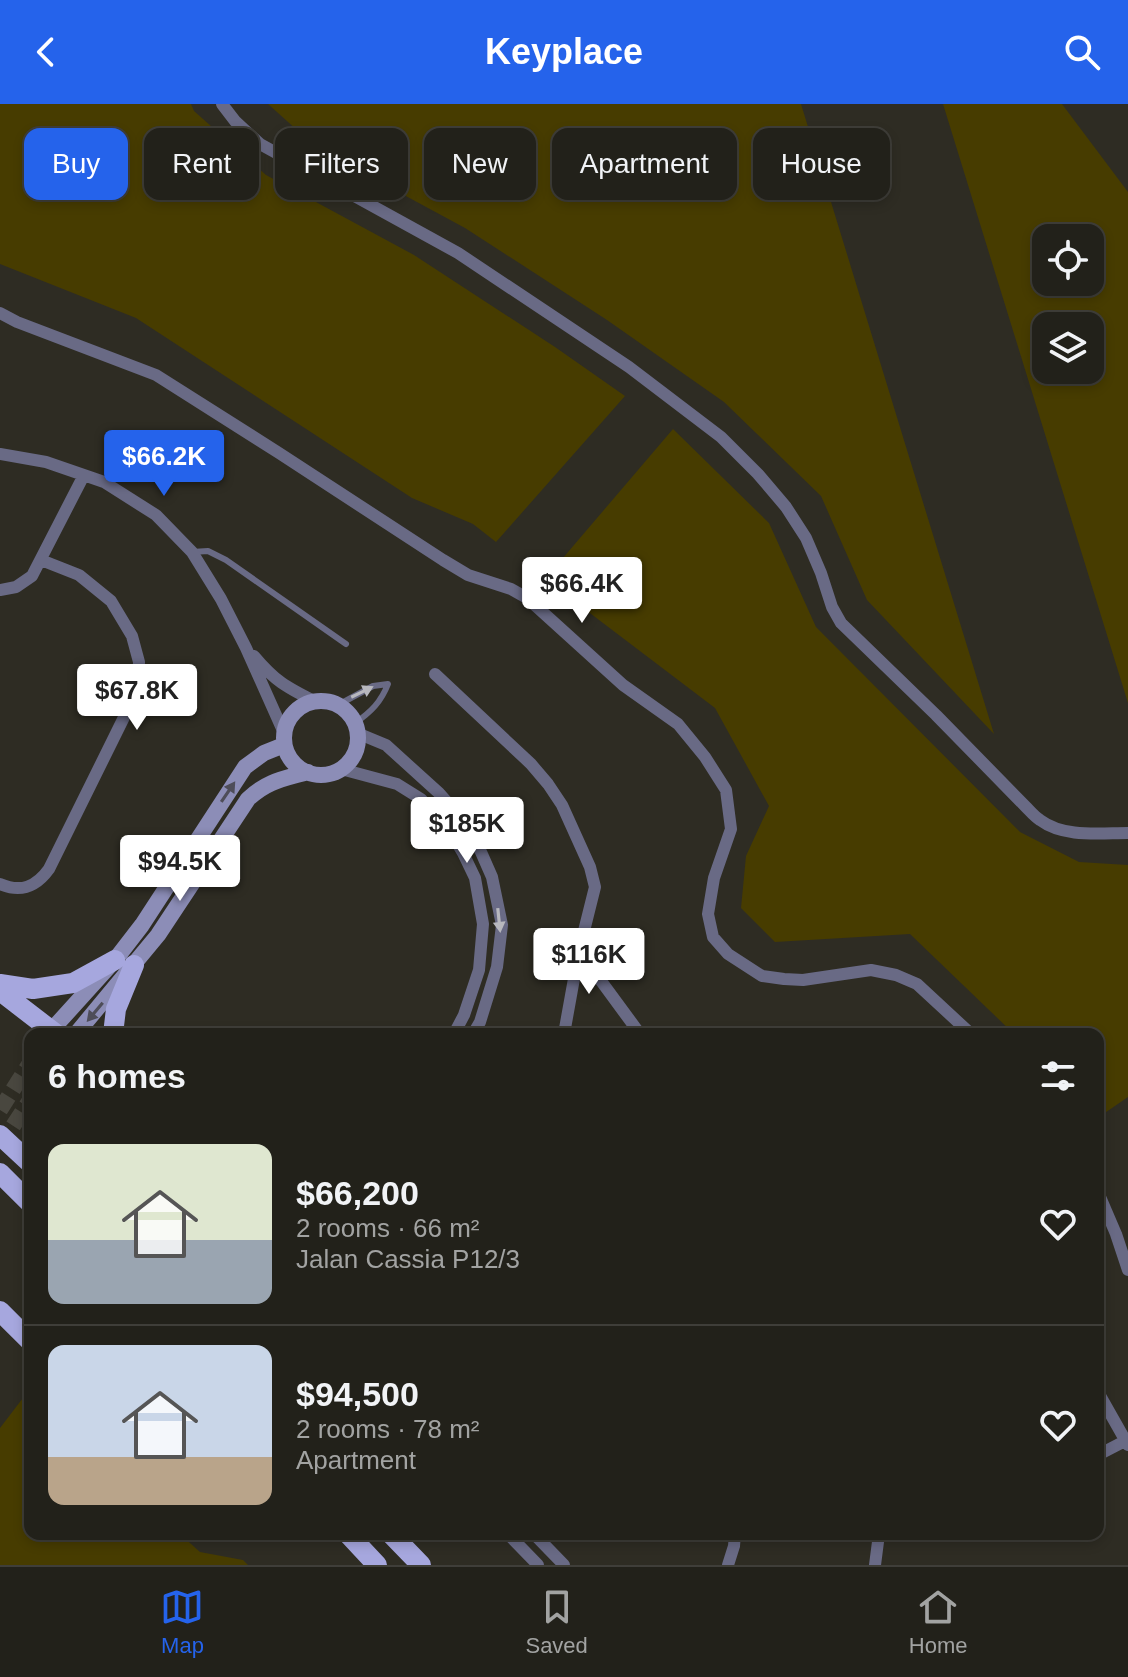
<!DOCTYPE html>
<meta charset="utf-8">
<style>
:root{--surface:#22211a;--page:#2a2923;--text:#f1f3f6;--muted:#a2a3a2;--line:#3f3e39;--accent:#2563eb}
body{margin:0;font-family:Arial,sans-serif;background:var(--page);color:var(--text);height:100vh;display:flex;flex-direction:column;font-size:30px;white-space:nowrap}
*{box-sizing:border-box;margin:0}
p{font-size:26px;color:var(--muted)}
.icon{flex:none;width:44px;height:44px;fill:none;stroke:currentColor;stroke-width:2;stroke-linecap:round;stroke-linejoin:round}
.map{position:relative;flex:1;overflow:hidden}
.drawer{position:absolute;left:24px;top:924px;width:1080px;height:512px;display:flex;flex-direction:column;background:var(--surface);border-radius:16px;box-shadow:0 4px 12px #0003,0 0 0 2px var(--line)}
.drawer>*{flex:none}
.banner{position:absolute;left:24px;top:24px;width:1080px;height:72px;display:flex;gap:16px}
.fabs{position:absolute;left:1032px;top:120px;display:grid;gap:16px}
.fabs a{display:grid;place-items:center;width:72px;height:72px;border-radius:16px;background:var(--surface);box-shadow:0 4px 12px #0003,0 0 0 2px var(--line);font-size:40px}
.price{position:absolute;translate:-50% -68px;padding:0 18px;border-radius:8px;background:#fff;color:#222;font-size:26px;line-height:52px;filter:drop-shadow(0 2px 4px #0008)}
.price::after{content:'';position:absolute;left:50%;top:48px;width:24px;height:18px;margin-left:-12px;background:inherit;clip-path:polygon(0 0,100% 0,50% 100%)}
.price.active{background:var(--accent);color:#fff}
ul{padding:0;list-style:none}
li{display:flex;align-items:center;gap:24px;height:200px;padding:0 24px}
li+li{border-top:2px solid var(--line)}
li span{display:grid;place-items:center;flex:none;width:224px;height:160px;border-radius:16px;color:#555}
li>.icon{margin-inline-start:auto}
span .icon{width:96px;height:96px;fill:#fffc;stroke-width:1}
li b{font-size:34px}
h2{display:flex;justify-content:space-between;align-items:center;height:96px;padding:0 24px;font-size:34px}
.chip{padding:0 28px;border-radius:16px;background:var(--surface);box-shadow:0 4px 12px #0003,0 0 0 2px var(--line);font-size:28px;line-height:72px}
.chip.active{background:var(--accent);color:#fff}
header{display:flex;justify-content:space-between;align-items:center;height:104px;padding:0 24px;background:var(--accent);color:#fff;font-size:36px;font-weight:800}
.tab-bar{display:flex;justify-content:space-around;align-items:center;height:112px;border-top:2px solid var(--line);background:var(--surface);font-size:22px;color:var(--muted)}
.tab-bar a{display:grid;justify-items:center;gap:4px}
.tab-bar .active{color:var(--accent)}
.map>svg:first-child{display:block}
</style>
<header><svg class="icon" aria-label="back" viewBox="0 0 24 24"><path d="M15 5l-7 7 7 7"/></svg>Keyplace<svg class="icon" aria-label="search" viewBox="0 0 24 24"><circle cx="10" cy="10" r="6"/><path d="M15 15l6 6"/></svg></header>
<div class="map">
<svg width="1128" height="1461" viewBox="0 0 1128 1461">
<rect width="100%" height="100%" fill="#2e2c23"/>
<path fill="#473c00" fill-rule="evenodd" d="M0 0H191L194 7 266 71 414 151 555 243 625 292 496 438 473 420 412 394 136 214 0 160Z
M268 0H801L994 630 867 496 821 392 724 298 607 216 465 124 317 44Z
M943 0H1062L1128 88V599ZM1046 134H1090V178H1046ZM1046 222H1090V266H1046Z
M673 325 769 419 816 523 1020 728 1079 758 1128 761V993L1099 1013 1098 930H1014L910 830 775 838 741 804 746 752 769 702 715 604 545 475Z
M26 1290 30 1294V1430H180L200 1448 243 1456 248 1461H0V1324Z"/>
<g fill="none" stroke-linecap="round" stroke-linejoin="round">
<path stroke="#49473f" stroke-width="16" stroke-dasharray="16 8" stroke-linecap="butt" d="M0 1006 30 959
M0 1042 30 996"/>
<path stroke="#696a85" stroke-width="6" d="M192 448 208 447 226 456 346 540
M338 601 373 582 388 580C381 598 371 608 355 619"/>
<path stroke="#696a85" stroke-width="12" d="M222 0 235 17 260 40 458 149 629 263 721 333 758 370 786 403 806 434 821 469 832 503 841 519 936 611 1026 703C1030 707 1035 713 1040 716 1064 734 1100 729 1128 729
M0 209 17 218 156 271 279 349 443 456 468 471 511 485 527 494 623 581 678 620 705 653 726 686 731 725 714 774 708 810 713 833 728 850 762 872 784 875 803 876 871 866 896 871 917 880 971 930
M0 350 46 358 104 378 156 411 192 448 221 495 246 544 284 629
M0 486 16 483 32 472 84 371
M254 552C275 577 286 583 314 597
M435 570 531 660 548 680 562 701 590 763 595 783 579 847 564 930
M357 629 386 641 439 689 462 715 481 748 492 773 502 821 497 863 480 918 473 930
M341 665 397 680 421 695 450 727 463 749 475 774 483 820 479 866 464 911 454 930
M0 780C21 789 36 783 49 765L138 585 139 558 132 532 111 497 79 471 41 456
M579 847 640 930
M1098 1088 1116 1130 1128 1166
M1098 1288 1128 1341
M1098 1351 1125 1337
M508 1430 538 1461
M534 1430 564 1461
M728 1461 734 1442 735 1430
M875 1461 879 1430"/>
<path stroke="#8c8db7" stroke-width="16" d="M284 634a37 37 0 1 1 74 0a37 37 0 1 1-74 0Z
M48 930 115 856 142 821 245 663 264 649 284 641
M76 930 158 831 248 695C267 677 283 675 308 668"/>
<path stroke="#a6a7de" stroke-width="20" d="M0 880 33 885 73 879 115 856
M0 887 56 930
M113 930 116 905 134 861
M0 1031 30 1059
M0 1069 30 1099
M0 1207 30 1237
M348 1430 377 1461
M391 1430 421 1461"/>
</g>
<defs><path id="oneway-solid" d="M-6-.8H1V-3.2L6.5 0L1 3.2V.8H-6Z" transform="scale(2)"/></defs>
<g fill="#b8b8be">
<use href="#oneway-solid" transform="translate(362 588) rotate(-26)"/>
<use href="#oneway-solid" transform="translate(499 816) rotate(84)"/>
</g>
<g fill="#4e4d59">
<use href="#oneway-solid" transform="translate(228 688) rotate(-56)"/>
<use href="#oneway-solid" transform="translate(95 908) rotate(130)"/>
</g>
</svg>
<div class="fabs">
<a><svg class="icon" aria-label="locate" viewBox="0 0 24 24"><circle cx="12" cy="12" r="6"/><path d="M12 2v4M12 18v4M2 12h4M18 12h4"/></svg></a>
<a><svg class="icon" aria-label="layers" viewBox="0 0 24 24"><path d="M12 4l9 5-9 5-9-5zM3 14l9 5 9-5"/></svg></a>
</div>
<b class="price active" style="left:164px;top:394px">$66.2K</b>
<b class="price" style="left:582px;top:521px">$66.4K</b>
<b class="price" style="left:137px;top:628px">$67.8K</b>
<b class="price" style="left:467px;top:761px">$185K</b>
<b class="price" style="left:180px;top:799px">$94.5K</b>
<b class="price" style="left:589px;top:892px">$116K</b>
<div class="banner">
<a class="chip active">Buy</a>
<a class="chip">Rent</a>
<a class="chip">Filters</a>
<a class="chip">New</a>
<a class="chip">Apartment</a>
<a class="chip">House</a>
</div>
<section class="drawer">
<h2>6 homes<svg class="icon" aria-label="filters" viewBox="0 0 24 24"><path d="M4 7h16M4 17h16"/><circle cx="9" cy="7" r="2"/><circle cx="15" cy="17" r="2"/></svg></h2>
<ul>
<li><span style="background:linear-gradient(#dfe7d0 60%,#9aa5b1 0)"><svg class="icon" aria-label="home" viewBox="0 0 24 24"><path d="M3 11l9-7 9 7M6 9v11h12V9"/></svg></span><div><b>$66,200</b><p>2 rooms · 66 m²</p><p>Jalan Cassia P12/3</p></div><svg class="icon" aria-label="heart" viewBox="0 0 24 24"><path d="M12 20l-8-8c-3-5 5-10 8-4 3-6 11-1 8 4z"/></svg></li>
<li><span style="background:linear-gradient(#c9d6e8 70%,#b9a48a 0)"><svg class="icon" aria-label="home" viewBox="0 0 24 24"><path d="M3 11l9-7 9 7M6 9v11h12V9"/></svg></span><div><b>$94,500</b><p>2 rooms · 78 m²</p><p>Apartment</p></div><svg class="icon" aria-label="heart" viewBox="0 0 24 24"><path d="M12 20l-8-8c-3-5 5-10 8-4 3-6 11-1 8 4z"/></svg></li>
</ul>
</section>
</div>
<nav class="tab-bar">
<a class="active"><svg class="icon" aria-label="map" viewBox="0 0 24 24"><path d="M3 6l6-2 6 2 6-2v14l-6 2-6-2-6 2zM9 4v14M15 6v14"/></svg>Map</a>
<a><svg class="icon" aria-label="saved" viewBox="0 0 24 24"><path d="M7 4h10v16l-5-4-5 4z"/></svg>Saved</a>
<a><svg class="icon" aria-label="home" viewBox="0 0 24 24"><path d="M3 11l9-7 9 7M6 9v11h12V9"/></svg>Home</a>
</nav>
